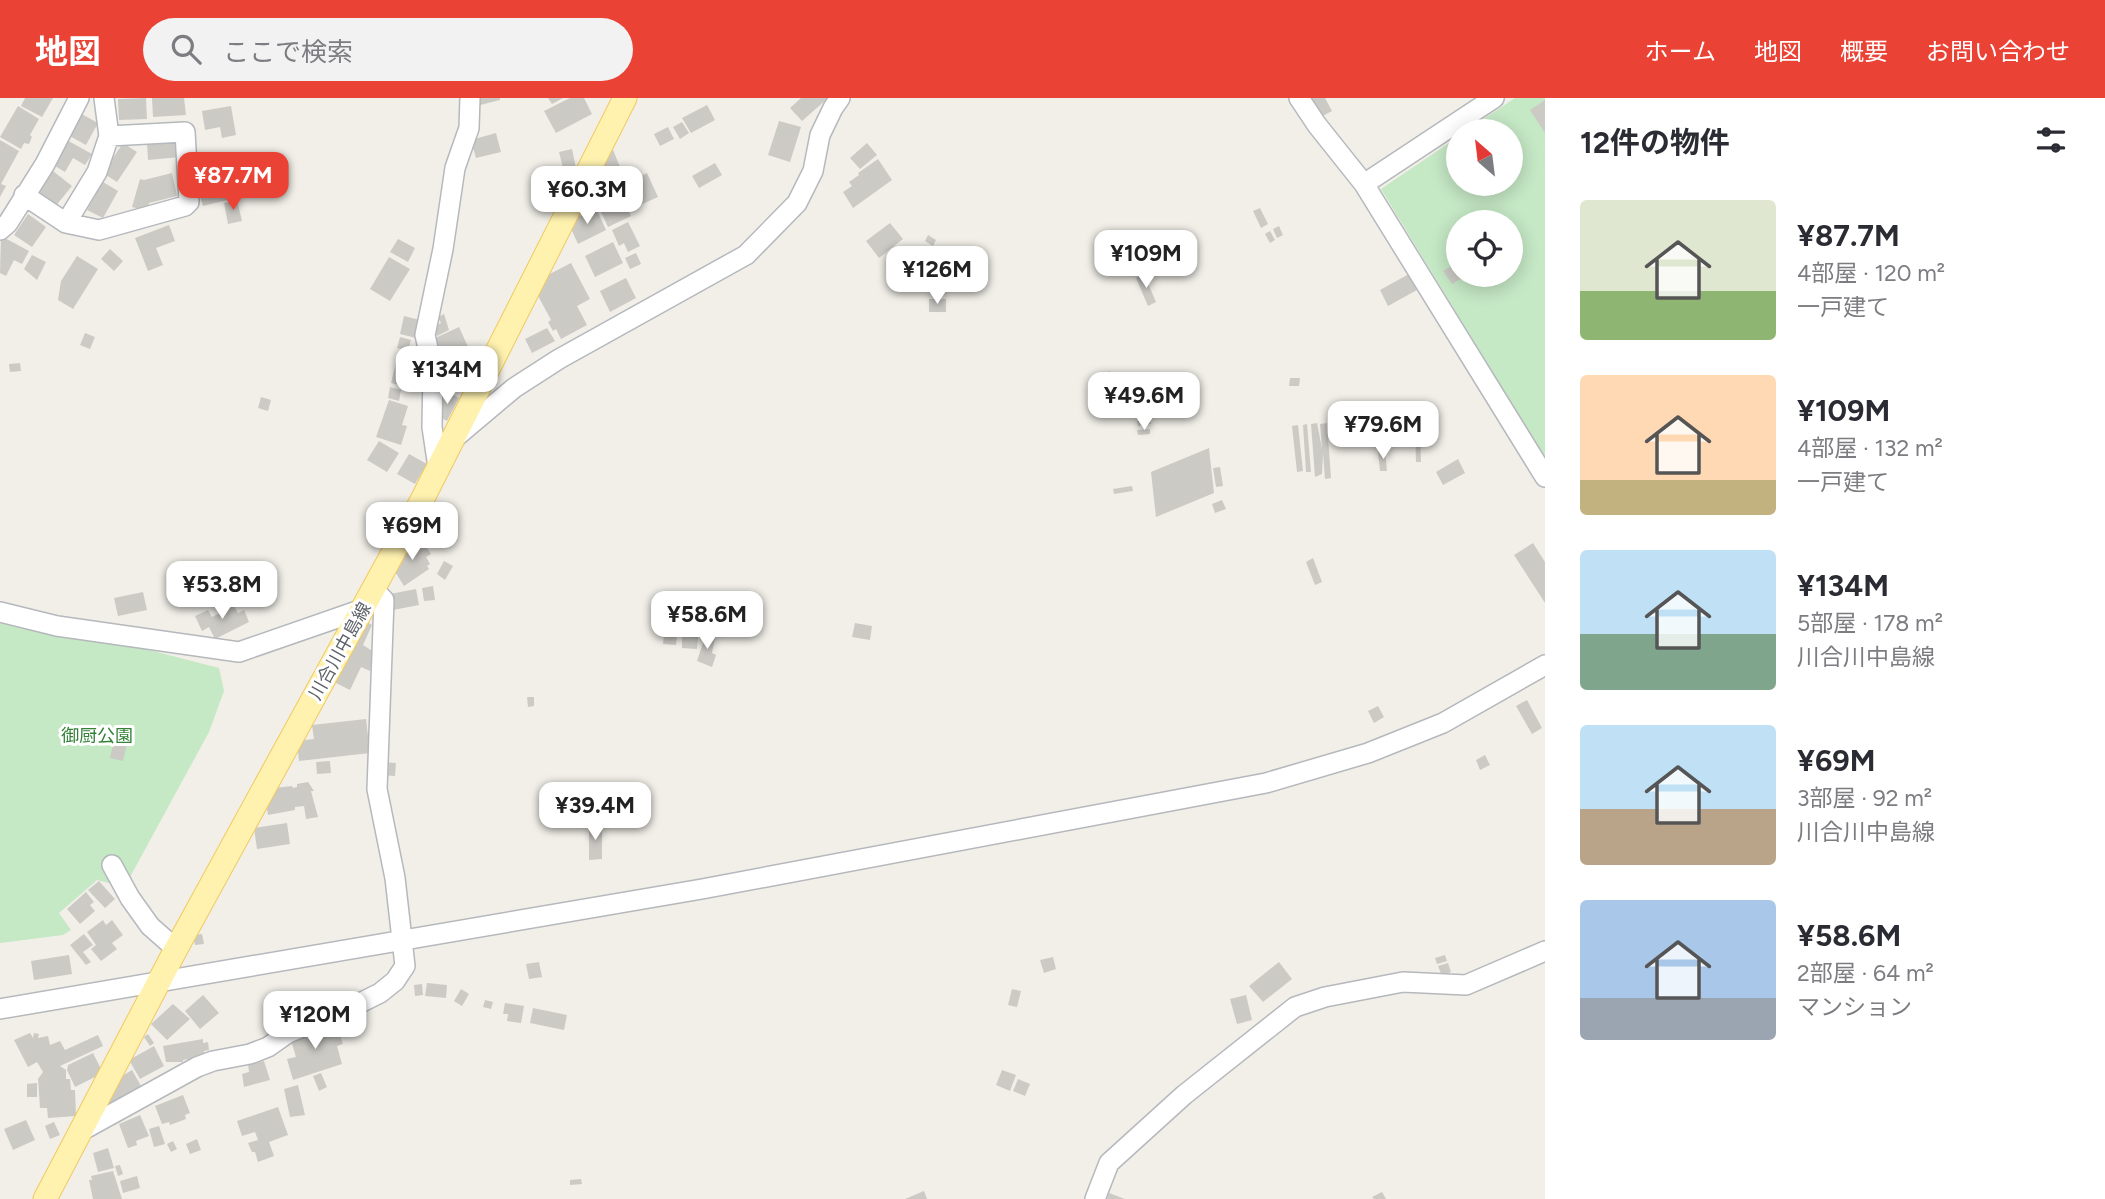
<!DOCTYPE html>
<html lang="ja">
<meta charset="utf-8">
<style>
:root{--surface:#fff;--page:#f2f2f3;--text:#2b2b33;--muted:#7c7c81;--accent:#ea4335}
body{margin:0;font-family:Figtree,"Noto Sans JP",sans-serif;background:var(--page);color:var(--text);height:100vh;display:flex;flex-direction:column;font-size:26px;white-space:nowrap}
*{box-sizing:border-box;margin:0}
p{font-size:23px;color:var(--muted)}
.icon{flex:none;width:38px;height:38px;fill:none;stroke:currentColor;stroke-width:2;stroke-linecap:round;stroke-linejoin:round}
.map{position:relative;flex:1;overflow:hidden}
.panel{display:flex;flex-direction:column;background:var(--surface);width:560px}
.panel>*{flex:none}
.needle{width:46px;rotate:332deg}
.tools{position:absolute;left:1446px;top:21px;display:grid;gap:14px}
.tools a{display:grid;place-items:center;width:77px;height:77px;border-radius:50%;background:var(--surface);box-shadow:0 4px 18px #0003;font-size:35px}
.price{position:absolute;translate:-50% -60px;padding:0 16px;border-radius:14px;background:#fff;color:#222;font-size:23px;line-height:46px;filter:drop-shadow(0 2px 4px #0008)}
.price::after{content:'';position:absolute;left:50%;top:42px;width:21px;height:16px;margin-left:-10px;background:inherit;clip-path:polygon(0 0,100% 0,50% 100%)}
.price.selected{background:var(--accent);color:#fff}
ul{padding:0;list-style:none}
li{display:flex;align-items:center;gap:21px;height:175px;padding:0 35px}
li span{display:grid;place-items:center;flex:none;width:196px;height:140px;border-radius:7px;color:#555}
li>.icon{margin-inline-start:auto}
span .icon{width:84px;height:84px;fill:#fffc;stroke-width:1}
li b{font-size:30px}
h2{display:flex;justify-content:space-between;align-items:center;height:84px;padding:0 35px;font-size:30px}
header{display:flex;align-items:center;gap:42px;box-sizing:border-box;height:98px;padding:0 35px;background:var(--accent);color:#fff}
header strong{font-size:33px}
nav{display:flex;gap:38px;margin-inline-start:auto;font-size:24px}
.search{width:490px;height:63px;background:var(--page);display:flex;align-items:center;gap:18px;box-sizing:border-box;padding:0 24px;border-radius:38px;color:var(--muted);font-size:26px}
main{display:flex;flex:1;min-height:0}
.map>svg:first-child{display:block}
</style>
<header>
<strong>地図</strong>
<div class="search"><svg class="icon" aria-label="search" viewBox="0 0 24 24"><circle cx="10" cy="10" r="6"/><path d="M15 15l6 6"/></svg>ここで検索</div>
<nav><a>ホーム</a><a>地図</a><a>概要</a><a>お問い合わせ</a></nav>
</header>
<main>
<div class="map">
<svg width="1545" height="1101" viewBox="0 0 1545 1101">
<rect width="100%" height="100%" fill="#f1efe8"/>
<path fill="#c5e8c5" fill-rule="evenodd" d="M1515 0H1545V360L1381 91 1458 39V86H1510V33H1466ZM1458 124H1510V177H1458Z
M0 521 102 540 219 570 224 593 209 634 130 779 117 787 97 782 59 815 71 832 63 837 0 845Z"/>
<path fill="#cccac5" d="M25 0H53L42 19 21 8Z
M146 0 147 21 119 22 118 1Z
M152 0H184L186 17 153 19Z
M474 0H500V2L476 8Z
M548 0H563L552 6Z
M570 0H584L592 16 556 35 544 13Z
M801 0H828L802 23 790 10Z
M1308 0H1325L1332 13 1319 20Z
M1545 2V35L1530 12Z
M707 7 715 22 691 35 682 20Z
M18 8 39 21 30 37 32 39 29 46 24 45 21 51 0 39Z
M231 8 236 37 222 40 220 29 205 32 202 13Z
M78 14 98 25 86 47 66 36Z
M779 23 801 29 790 64 768 57Z
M682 24 689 35 680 41 673 29Z
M668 29 674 41 660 48 654 36Z
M496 35 501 54 476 60 471 42Z
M65 41 92 56 85 67 73 60 65 74 50 65Z
M178 41 180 59 148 62 147 45Z
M0 42 19 53 1 86 6 88 0 99Z
M123 45 137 54 117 84 103 75Z
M867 45 877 57 860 71 850 60Z
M611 47 620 69 607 75 601 60Z
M572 51 577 75 565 78 559 54Z
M224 55 226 74 201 78 199 58Z
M878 61 892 82 853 110 843 94 852 88 849 84 859 77 858 75Z
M715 65 722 77 699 90 692 78Z
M53 73 72 88 54 110 35 95Z
M172 75 177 98 149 105 147 113 132 109 140 81 144 82Z
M647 75 658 99 631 111 620 88Z
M212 77 213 83 201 85 200 79Z
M615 81 631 118 608 129 591 92Z
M227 83 231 101 203 108 198 90Z
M103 84 118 93 103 120 87 112Z
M237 102 242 123 228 126 224 105Z
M596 110 606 132 578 146 568 124Z
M1260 110 1268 126 1261 130 1253 113Z
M28 116 46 129 32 149 14 137Z
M628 124 640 148 628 154 624 145 619 148 612 132Z
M890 125 903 141 879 160 866 143Z
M169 127 175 143 156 150 163 167 148 173 135 140Z
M1279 128 1283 137 1277 140 1273 131Z
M1270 133 1275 142 1270 145 1265 136Z
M928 137 936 142 933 148 925 143Z
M1 138 29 153 22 166 14 162 6 178 0 175Z
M398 141 415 150 408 164 390 154Z
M613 144 623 165 595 179 585 158Z
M1164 147 1169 157 1161 161 1156 151Z
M110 151 123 163 114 173 101 161Z
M636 155 641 166 630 171 625 160Z
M32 157 46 164 37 182 24 171Z
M77 158 98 171 73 211 58 202 61 183Z
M389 159 410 171 390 203 370 191Z
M571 165 590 201 577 208 587 227 561 241 556 231 553 233 548 224 551 222 536 194 544 179Z
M1452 168 1460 181 1452 186 1443 173Z
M1144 176 1156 204 1148 208 1136 180Z
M1409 176 1417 192 1388 208 1380 192Z
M626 180 636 200 610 214 600 193Z
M929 201H946V214H929Z
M444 216 449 232 437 238 433 229 441 225 438 219Z
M404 218 420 222 416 240 400 236Z
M459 229 469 251 438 264 429 243Z
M547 230 555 243 532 255 525 241Z
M85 235 95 239 90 251 80 247Z
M400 239 411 242 408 253 397 250Z
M399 253 419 258 411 290 391 285Z
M20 265 21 273 10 274 9 266Z
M1109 273 1118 283 1110 291 1101 280Z
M1290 280H1300L1299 288H1289Z
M390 289 401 292 399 303 388 300Z
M448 294 459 300 447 323 436 317Z
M261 299 271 302 268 313 258 310Z
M389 302 408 308 402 327 407 328 401 347 376 339Z
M1150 322 1151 326 1138 328 1137 323Z
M1317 325 1322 351 1320 326 1327 325 1331 380 1325 381 1323 355 1322 376 1315 379 1311 326Z
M1307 326 1311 374H1306L1303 327Z
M1298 327 1303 373 1297 374 1292 328Z
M1150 331V336L1138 337 1137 332Z
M1415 331H1420L1421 364H1416Z
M379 343 399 355 387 374 367 362Z
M1209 350 1214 395 1156 419 1151 374Z
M1385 352 1387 373H1380L1378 353Z
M409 356 427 366 415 386 397 376Z
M1458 361 1465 375 1443 387 1436 374Z
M1220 369 1223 388 1216 389 1213 370Z
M1132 388 1133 393 1114 396 1113 391Z
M1222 402 1226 411 1215 415 1212 406Z
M436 422 449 430 438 449 425 442Z
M413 442 427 450 431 456 426 459 430 466 427 468 429 471 404 488 392 469 405 446Z
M1533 445 1545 464V505L1514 457Z
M1313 460 1322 484 1315 487 1306 464Z
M444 463 453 468 445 482 437 476Z
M433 488 435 502 424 503 422 490Z
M416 491 419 507 393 512 390 496Z
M143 494 147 512 118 518 114 500Z
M234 508 238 515 244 512 249 524 215 541 209 529 202 533 195 518 208 512 212 519Z
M362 521 372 527 363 547 374 554 370 573 361 569 350 592 332 583Z
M855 525 872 528 870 542 852 539Z
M664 535 677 536 676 547 663 546Z
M682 536H698L697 551 682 550Z
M706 536 715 539 712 555 716 557 712 569 697 563Z
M527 599H534V608L528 609Z
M1527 602 1542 630 1532 636 1516 608Z
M1378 608 1384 619 1374 625 1368 613Z
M366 621 370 655 299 663 297 643 314 641 312 627Z
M116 633 129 636 123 663 110 660Z
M1485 657 1490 667 1480 672 1476 662Z
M330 663 331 675 317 676 316 664Z
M382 664 396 665 395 678 381 677Z
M308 684 314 693H311L318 719 306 721 304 708 295 709V712L268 717 265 700 274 690 292 688 293 690 297 689V686Z
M287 725 290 746 257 751 254 730Z
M602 727V761L589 762V728Z
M99 783 115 801 105 810 88 792Z
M86 794 94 804 90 807 95 813 80 826 67 811Z
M103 822 106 827 112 822 123 837 112 845 117 851 101 863 91 851 96 847 87 834Z
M84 836 93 847 83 854 91 864 86 867 70 847Z
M202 836 204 846 195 847 193 837Z
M69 857 72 876 34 882 31 863Z
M1445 857 1447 863 1437 866 1435 860Z
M1053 859 1056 871 1044 875 1040 862Z
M539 864 542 879 529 881 526 866Z
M1279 864 1292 881 1263 904 1249 888Z
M1448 865 1451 874 1442 878 1438 868Z
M427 885 447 887 446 900 425 898Z
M422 886 423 897 415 898 414 887Z
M461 891 469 896 462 908 454 903Z
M1012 891 1021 893 1017 909 1008 907Z
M203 897 219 915 200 931 185 913Z
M1246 897 1252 922 1237 926 1230 901Z
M485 902 493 904 491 911 483 909Z
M505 905 524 908 521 925 507 923 508 916H503Z
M173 906 190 921 167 942 151 926Z
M533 910 567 917 564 932 530 925Z
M336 924 343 946 337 948 342 966 293 982 287 961 296 959 290 939Z
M30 935 33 940 34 935 39 936 38 940 48 938 50 947 60 943 65 952 98 937 103 948 60 968 66 972V981H70L71 992H75L76 1018 48 1020 47 1010H40L38 981 43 974 37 964 28 969 14 942Z
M148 936 154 945 150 948 144 939Z
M203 941V945L208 944 209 952 204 953 205 958 183 962V964H166L163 948Z
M154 948 164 968 140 981 129 962Z
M93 955 103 975 75 989 67 972 68 967Z
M264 963 270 982 244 989 242 976 249 974 248 966Z
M132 972 145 995 113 1012 107 1001 119 980Z
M1002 972 1016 977 1010 993 996 987Z
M321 975 327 989 319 993 313 978Z
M1018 981 1030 986 1025 998 1013 993Z
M37 985V999H27V986Z
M298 987 305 1017 290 1019 284 991Z
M183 997 190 1015 185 1017 186 1021 170 1027 169 1024 162 1026 155 1008Z
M278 1009 288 1037 269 1044 274 1058 258 1064 255 1054H252L248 1045 258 1042 255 1034 242 1038 237 1023Z
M140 1017 149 1038 136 1043 137 1047 128 1050 119 1026Z
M26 1022 35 1042 13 1052 4 1031Z
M54 1024 60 1037 50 1041 45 1028Z
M159 1028 165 1046 154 1049 149 1031Z
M197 1041 201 1052 190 1056 186 1046Z
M173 1043 177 1051 171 1054 167 1046Z
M108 1050 114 1070 98 1074 93 1055Z
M120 1067 123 1076 118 1078 115 1068Z
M113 1073 122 1101H93L89 1082H92L91 1078Z
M137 1078 140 1090 123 1095 120 1083Z
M581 1081 582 1086 570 1087V1082Z
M924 1093 927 1101H905Z
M1382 1094 1386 1101H1374L1372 1099Z
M1109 1095 1125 1101H1107Z"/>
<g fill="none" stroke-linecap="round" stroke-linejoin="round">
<g stroke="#b5b8bc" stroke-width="22">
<path id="minor" d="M1299 0 1317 27 1364 86
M1494 0 1364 86 1545 379
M24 97 66 125 99 132 185 108 189 104 185 34 109 38
M66 125 97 74 109 38 104 0
M0 132 8 125 45 66 79 0
M457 338 514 290 559 261 746 157 797 105 813 73 820 37 833 10 840 0
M438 369 432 329 433 272 425 237 443 151 455 70 469 30 470 0
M0 514 57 528 239 554 363 511
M112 767 130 800 150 828 176 851
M0 911 702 791 1266 685 1368 655 1443 625 1545 567
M81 1033 197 969 213 963 250 956 268 949 288 935 360 905 380 895 395 883 405 868 395 780 377 691 384 502 374 492
M1095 1101 1109 1065 1184 997 1295 909 1325 899 1403 884 1466 887 1545 853"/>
</g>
<g stroke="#f2c960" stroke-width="25">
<path id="major" d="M45 1101 176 851 422 402 625 0"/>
</g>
<use href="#minor" stroke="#fff" stroke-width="19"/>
<use href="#major" stroke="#fff2af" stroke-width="23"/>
</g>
<g text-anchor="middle" stroke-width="6" stroke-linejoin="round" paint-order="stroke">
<g font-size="18" fill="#5f6368" stroke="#fff">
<text transform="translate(340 553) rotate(-61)" y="6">川合川中島線</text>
</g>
<g font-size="18" fill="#348238" stroke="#fff">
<text x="97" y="644">御厨公園</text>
</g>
</g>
</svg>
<div class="tools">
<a><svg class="needle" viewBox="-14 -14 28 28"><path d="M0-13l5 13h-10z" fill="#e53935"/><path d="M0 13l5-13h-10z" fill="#7c7c81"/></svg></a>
<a><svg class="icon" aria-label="locate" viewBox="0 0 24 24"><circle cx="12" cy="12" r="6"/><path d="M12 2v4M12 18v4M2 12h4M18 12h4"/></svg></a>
</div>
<b class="price selected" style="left:233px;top:114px">¥87.7M</b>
<b class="price" style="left:587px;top:128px">¥60.3M</b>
<b class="price" style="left:1146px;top:192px">¥109M</b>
<b class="price" style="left:937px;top:208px">¥126M</b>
<b class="price" style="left:447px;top:308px">¥134M</b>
<b class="price" style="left:1144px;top:334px">¥49.6M</b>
<b class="price" style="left:1383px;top:363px">¥79.6M</b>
<b class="price" style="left:412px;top:464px">¥69M</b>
<b class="price" style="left:222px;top:523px">¥53.8M</b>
<b class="price" style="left:707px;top:553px">¥58.6M</b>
<b class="price" style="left:595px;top:744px">¥39.4M</b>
<b class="price" style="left:315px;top:953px">¥120M</b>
</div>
<section class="panel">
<h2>12件の物件<svg class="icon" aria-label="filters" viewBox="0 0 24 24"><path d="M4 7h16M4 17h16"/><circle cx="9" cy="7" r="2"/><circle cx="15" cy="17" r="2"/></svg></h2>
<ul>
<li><span style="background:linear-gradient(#dfe7d0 65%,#8fb573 0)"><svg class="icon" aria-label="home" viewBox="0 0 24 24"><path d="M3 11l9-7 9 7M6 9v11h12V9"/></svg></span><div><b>¥87.7M</b><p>4部屋 · 120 m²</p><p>一戸建て</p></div></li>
<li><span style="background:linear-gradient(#ffd9b3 75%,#c2b280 0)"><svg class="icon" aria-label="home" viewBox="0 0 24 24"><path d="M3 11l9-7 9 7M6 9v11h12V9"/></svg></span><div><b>¥109M</b><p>4部屋 · 132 m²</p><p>一戸建て</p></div></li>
<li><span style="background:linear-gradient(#bfe0f5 60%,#7fa58c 0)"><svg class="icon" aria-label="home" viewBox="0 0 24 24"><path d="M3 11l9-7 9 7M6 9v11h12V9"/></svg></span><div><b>¥134M</b><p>5部屋 · 178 m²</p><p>川合川中島線</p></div></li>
<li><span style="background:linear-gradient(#bfe0f5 60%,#b9a48a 0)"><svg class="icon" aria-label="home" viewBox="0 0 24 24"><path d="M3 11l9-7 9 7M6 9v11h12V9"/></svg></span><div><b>¥69M</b><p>3部屋 · 92 m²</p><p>川合川中島線</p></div></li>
<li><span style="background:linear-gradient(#a9c7e8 70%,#9aa5b1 0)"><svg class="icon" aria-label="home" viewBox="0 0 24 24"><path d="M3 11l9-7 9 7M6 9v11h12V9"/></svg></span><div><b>¥58.6M</b><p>2部屋 · 64 m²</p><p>マンション</p></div></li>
</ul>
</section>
</main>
